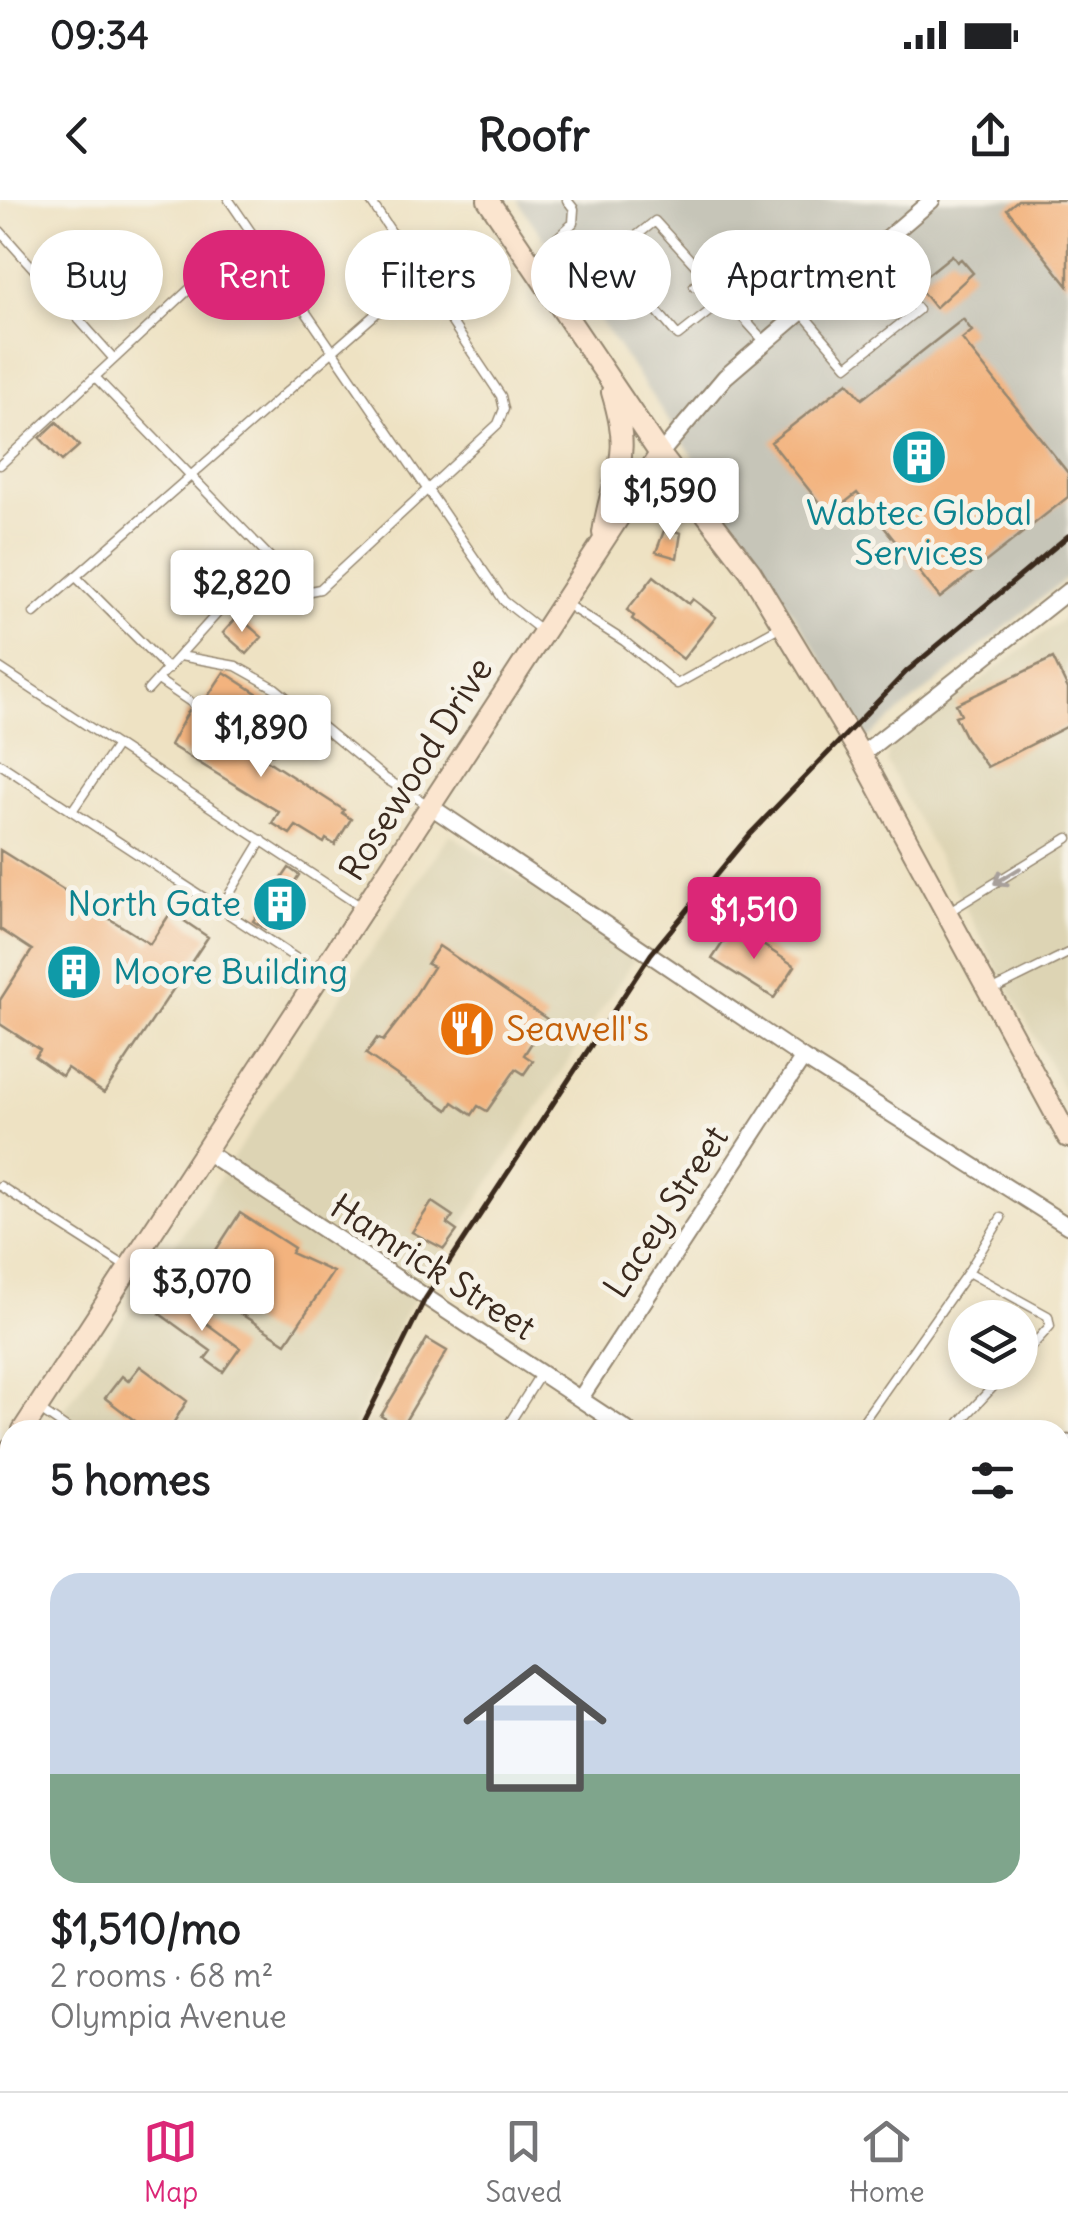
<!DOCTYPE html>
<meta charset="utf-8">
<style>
:root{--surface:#fff;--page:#f6f6f6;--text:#202124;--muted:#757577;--line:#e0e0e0;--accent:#db2777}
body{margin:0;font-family:Delius,sans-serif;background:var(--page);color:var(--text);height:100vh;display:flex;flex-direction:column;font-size:38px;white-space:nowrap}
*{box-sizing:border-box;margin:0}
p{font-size:32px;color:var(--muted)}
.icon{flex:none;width:55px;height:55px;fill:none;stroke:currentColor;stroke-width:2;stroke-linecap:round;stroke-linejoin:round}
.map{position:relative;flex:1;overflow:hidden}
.panel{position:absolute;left:0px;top:1220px;width:1070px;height:672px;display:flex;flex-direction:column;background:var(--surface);border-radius:30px 30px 0 0;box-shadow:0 5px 15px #0003}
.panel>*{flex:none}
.top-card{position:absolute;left:30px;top:30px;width:1010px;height:90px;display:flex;gap:20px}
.buttons{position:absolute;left:948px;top:1100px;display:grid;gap:20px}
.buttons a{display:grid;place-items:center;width:90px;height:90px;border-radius:50%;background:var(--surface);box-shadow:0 5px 15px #0003;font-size:50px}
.price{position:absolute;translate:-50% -85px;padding:0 22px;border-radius:10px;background:#fff;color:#222;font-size:32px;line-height:65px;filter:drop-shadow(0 2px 5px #0008)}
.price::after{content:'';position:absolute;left:50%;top:60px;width:30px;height:22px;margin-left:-15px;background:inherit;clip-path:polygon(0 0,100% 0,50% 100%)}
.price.selected{background:var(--accent);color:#fff}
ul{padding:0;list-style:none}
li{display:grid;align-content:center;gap:20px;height:530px;padding:0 50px}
li span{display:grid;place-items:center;height:310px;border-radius:30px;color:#555}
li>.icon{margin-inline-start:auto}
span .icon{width:180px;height:180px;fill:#fffc;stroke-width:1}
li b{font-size:42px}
h2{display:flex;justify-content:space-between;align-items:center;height:120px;padding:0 50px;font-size:42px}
.chip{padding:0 35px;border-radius:45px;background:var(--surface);box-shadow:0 5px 15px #0003;font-size:35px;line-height:90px}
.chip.selected{background:var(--accent);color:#fff}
.status{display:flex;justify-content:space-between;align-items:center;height:70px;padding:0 50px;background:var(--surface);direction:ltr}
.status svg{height:28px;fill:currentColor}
header{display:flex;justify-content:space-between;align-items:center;height:130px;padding:0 50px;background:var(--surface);font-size:45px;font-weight:800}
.dock{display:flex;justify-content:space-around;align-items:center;height:140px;border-top:2px solid var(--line);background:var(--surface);font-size:28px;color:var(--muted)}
.dock a{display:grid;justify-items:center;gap:5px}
.dock .selected{color:var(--accent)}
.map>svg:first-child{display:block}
</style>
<div class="status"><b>09:34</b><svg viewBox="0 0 49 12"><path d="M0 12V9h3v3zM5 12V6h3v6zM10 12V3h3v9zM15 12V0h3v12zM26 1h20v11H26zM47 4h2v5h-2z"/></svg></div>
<header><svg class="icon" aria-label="back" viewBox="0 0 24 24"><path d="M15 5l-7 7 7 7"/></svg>Roofr<svg class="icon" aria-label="share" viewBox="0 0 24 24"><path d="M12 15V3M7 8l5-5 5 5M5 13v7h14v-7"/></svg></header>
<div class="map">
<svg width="1068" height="1891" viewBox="0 0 1068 1891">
<rect width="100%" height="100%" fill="#f7f3e8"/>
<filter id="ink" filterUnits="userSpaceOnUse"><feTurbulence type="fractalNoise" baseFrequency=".01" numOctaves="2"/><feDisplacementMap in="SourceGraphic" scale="20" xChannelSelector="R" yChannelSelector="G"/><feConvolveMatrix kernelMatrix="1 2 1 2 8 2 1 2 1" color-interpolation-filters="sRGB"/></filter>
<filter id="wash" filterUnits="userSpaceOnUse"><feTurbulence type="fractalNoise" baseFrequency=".0048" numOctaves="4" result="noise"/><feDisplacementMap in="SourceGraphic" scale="40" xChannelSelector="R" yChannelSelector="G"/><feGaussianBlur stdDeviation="2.25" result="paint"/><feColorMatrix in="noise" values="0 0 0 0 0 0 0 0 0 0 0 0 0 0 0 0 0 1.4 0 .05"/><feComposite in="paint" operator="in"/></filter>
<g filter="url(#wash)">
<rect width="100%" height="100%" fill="#eee2c3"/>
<path fill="#ddd4b4" d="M1068 415V898L887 563 888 550Z
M450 634 637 755 404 1115 352 1230H51Z
M10 1296V1603L0 1593V1313Z"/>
<path fill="#c6c5b8" d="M517 0H1068V377L866 539 814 446 691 253Z"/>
<g id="blocks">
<path fill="#f3b37e" d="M1018 0H1068V86L1007 9Z
M479 47 492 66 464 84 451 65Z
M952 55 957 62 961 59 973 73 935 108 916 84Z
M963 119 972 131 962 139 1068 273V297L940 398 857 293 829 315 771 242 848 182 862 199Z
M57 222 79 246 62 261 40 238Z
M665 328 681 333 677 358 656 352Z
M654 376 689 404 693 399 716 417 683 459 632 419 634 416 627 410Z
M238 416 262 437 247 454 223 433Z
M1053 458 1068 489V526L987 567 966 538 955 516 961 514 956 504Z
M224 472 286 512 265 543 204 502Z
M189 510 344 610 342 613 351 619 335 645 326 639 324 643 296 626 290 634 272 623 279 612 170 545Z
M0 650 150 744 171 712 208 737 104 893 67 868 62 876 35 857 40 850 0 824V800L32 750 0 729Z
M289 668 299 675 289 690 302 699 285 726 272 718 265 729 253 721Z
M734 726 795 766 774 798 712 759Z
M439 746 547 819 524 855 533 861 524 874 516 869 487 911 478 906 472 915 453 902 448 910 366 854 377 838 383 841 402 816 433 767 427 764Z
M432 1002 453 1016 447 1024 457 1031 444 1049 412 1032Z
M240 1013 294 1048 291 1053 333 1072 286 1143 194 1084Z
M172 1098 240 1148 223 1172 205 1159 211 1151 160 1114Z
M427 1139 447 1151 401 1228 381 1216Z
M140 1166 187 1201 169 1230H147L105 1198 122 1176 128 1181Z"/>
</g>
</g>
<g filter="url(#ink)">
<use href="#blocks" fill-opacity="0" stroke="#948670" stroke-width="2.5"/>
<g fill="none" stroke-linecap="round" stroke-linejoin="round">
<g stroke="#948670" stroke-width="11">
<path id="service" d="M229 0 504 401 542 431
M0 31 114 159
M611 56 678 136 772 62
M534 60 573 23 574 9 567 0
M694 86 706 77
M557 99 655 21 765 142
M802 113 847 166 918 110 871 52
M95 177 297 385 310 391 320 389 498 224 504 209 501 196 370 0
M0 265 251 32
M76 377 168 469
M566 404 624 441 677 484 781 426
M34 413 420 75
M180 456 236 466 275 488 386 579 430 606
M0 468 363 708
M158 480 263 551 284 548 305 515
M148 490 269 356
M0 564 317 772
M72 611 117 545
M221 708 262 640
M948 712 1068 638
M993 790 1068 753
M0 986 125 1066
M1001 1018 968 1072 1048 1116 1050 1126 1020 1159
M40 1210 69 1230
M505 1230 541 1173
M857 1230 968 1072
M965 1230 960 1222 1007 1172
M1060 1673 1068 1681"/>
</g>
<g stroke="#948670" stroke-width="19">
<path id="minor" d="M660 254 725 177 932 0
M861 555 1068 391
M430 606 803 858 1068 1026
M206 952 627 1230
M580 1199 803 858
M1060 1251 1068 1243
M1060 1554 1068 1563
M681 1882 690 1891
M451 1891 458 1882
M742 1891 750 1882"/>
</g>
<g stroke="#948670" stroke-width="24">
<path id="secondary" d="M488 0 660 254 750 371 861 555 1068 937
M603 333C613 266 634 265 612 192
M23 1230 660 254
M0 1265 10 1250"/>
</g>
<g stroke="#948670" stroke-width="26">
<path id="primary" d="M0 1645 10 1655
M263 1882 273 1891"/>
</g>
<use href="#service" stroke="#fff" stroke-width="8"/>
<use href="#minor" stroke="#fff" stroke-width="15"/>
<use href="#secondary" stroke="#fbe5cf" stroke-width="20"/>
<use href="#primary" stroke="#f6be86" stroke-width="22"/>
<path stroke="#3b2a1e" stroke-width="5" d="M360 1230 425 1099 651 754 750 634 906 472 1068 336
M0 1711 10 1720
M195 1882 205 1891
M244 1882 248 1891"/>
</g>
<defs><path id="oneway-shaft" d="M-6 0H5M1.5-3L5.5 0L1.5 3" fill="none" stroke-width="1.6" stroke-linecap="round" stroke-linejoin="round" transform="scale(2.5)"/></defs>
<use stroke="#a79f9a" href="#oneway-shaft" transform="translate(1007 676) rotate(149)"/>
</g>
<defs>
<g id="building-disc" transform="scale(2.875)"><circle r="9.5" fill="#0f9aa8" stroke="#f7f3e8"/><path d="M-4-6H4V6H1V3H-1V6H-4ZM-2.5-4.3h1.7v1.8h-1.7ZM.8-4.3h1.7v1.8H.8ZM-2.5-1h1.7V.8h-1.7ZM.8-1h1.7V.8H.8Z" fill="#fff"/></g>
<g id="restaurant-disc" transform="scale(2.875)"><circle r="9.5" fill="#e8710a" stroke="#f7f3e8"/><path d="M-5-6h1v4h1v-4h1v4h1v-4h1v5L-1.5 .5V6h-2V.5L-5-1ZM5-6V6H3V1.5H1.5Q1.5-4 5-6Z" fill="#fff"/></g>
</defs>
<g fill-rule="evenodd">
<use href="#building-disc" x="919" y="257"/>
<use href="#building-disc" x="280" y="704"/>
<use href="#building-disc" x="74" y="772"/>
<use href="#restaurant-disc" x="467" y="829"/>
</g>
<g text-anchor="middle" stroke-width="10" stroke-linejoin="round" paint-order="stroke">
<g font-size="35" fill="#0d838f" stroke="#f7f3e8">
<text x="919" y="325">Wabtec Global<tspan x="919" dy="40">Services</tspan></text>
<text x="241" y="716" text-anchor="end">North Gate</text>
<text x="113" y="784" text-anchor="start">Moore Building</text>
</g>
<g font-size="35" fill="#3b2a1e" stroke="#f7f3e8">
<text transform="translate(416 569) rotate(-58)" y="12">Rosewood Drive</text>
<text transform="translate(666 1012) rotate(-57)" y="12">Lacey Street</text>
<text transform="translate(433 1067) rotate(33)" y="12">Hamrick Street</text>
</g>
<g font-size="35" fill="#c56008" stroke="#f7f3e8" text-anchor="start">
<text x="506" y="841">Seawell's</text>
</g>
</g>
</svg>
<div class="buttons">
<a><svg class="icon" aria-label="layers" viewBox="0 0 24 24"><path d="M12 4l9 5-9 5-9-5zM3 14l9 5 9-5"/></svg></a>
</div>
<b class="price" style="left:670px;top:343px">$1,590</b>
<b class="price" style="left:242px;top:435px">$2,820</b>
<b class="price" style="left:261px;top:580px">$1,890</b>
<b class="price selected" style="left:754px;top:762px">$1,510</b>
<b class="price" style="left:202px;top:1134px">$3,070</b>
<div class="top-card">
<a class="chip">Buy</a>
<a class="chip selected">Rent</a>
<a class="chip">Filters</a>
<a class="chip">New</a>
<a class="chip">Apartment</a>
</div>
<section class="panel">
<h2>5 homes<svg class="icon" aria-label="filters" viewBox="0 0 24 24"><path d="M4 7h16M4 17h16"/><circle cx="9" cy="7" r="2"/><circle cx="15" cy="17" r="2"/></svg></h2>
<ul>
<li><span style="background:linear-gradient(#c9d6e8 65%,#7fa58c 0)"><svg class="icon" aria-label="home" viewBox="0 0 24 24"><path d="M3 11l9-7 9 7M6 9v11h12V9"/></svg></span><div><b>$1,510/mo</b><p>2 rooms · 68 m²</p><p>Olympia Avenue</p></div></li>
</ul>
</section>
</div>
<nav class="dock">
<a class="selected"><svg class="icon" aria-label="map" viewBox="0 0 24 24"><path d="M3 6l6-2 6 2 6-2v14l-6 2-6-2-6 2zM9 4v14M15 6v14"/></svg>Map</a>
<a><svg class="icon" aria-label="saved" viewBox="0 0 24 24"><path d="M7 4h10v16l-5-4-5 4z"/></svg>Saved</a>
<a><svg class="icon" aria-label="home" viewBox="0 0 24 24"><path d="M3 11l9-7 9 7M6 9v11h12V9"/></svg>Home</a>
</nav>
